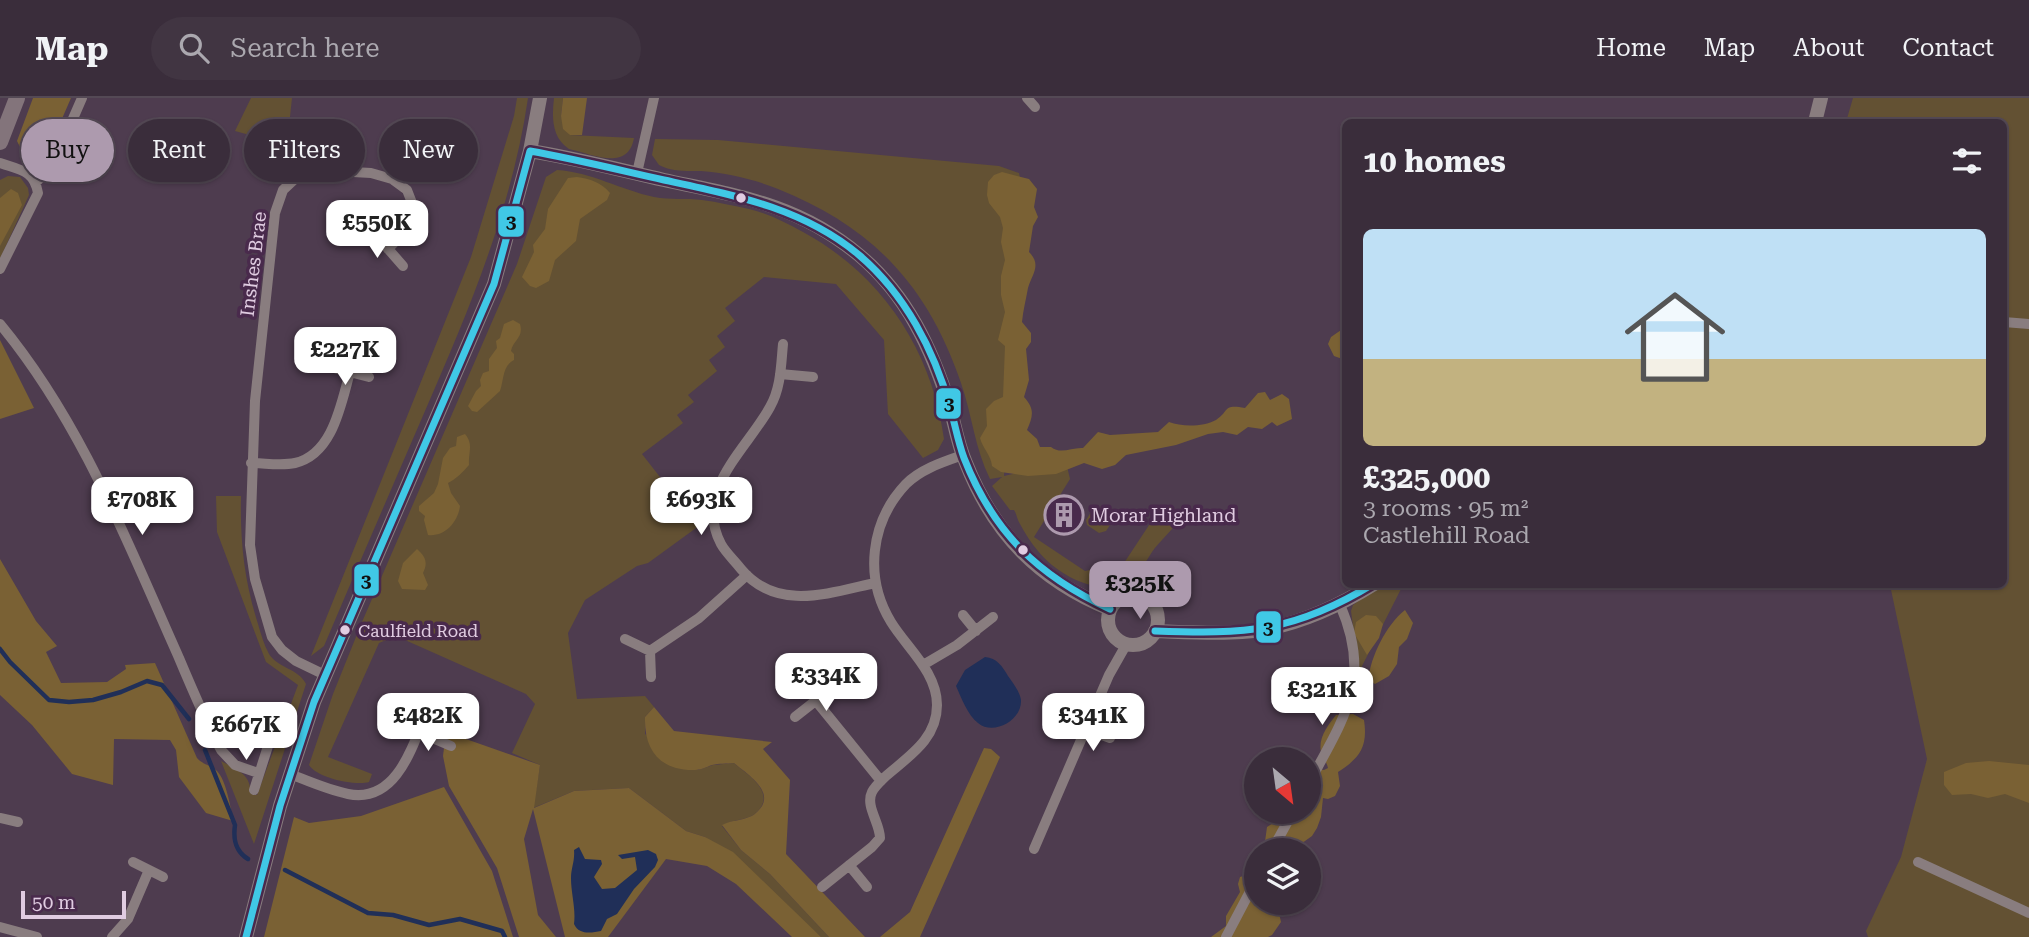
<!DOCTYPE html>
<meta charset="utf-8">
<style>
:root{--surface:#3a2d3b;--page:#413542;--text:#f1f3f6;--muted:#aba8af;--line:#544955;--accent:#ad9aae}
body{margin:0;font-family:"Roboto Serif",serif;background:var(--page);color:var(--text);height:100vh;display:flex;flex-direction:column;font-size:26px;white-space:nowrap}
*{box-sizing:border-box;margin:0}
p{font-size:23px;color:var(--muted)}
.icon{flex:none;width:38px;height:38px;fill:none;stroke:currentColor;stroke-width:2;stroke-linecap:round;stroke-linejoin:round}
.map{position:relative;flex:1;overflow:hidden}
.details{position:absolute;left:1342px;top:21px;width:665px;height:469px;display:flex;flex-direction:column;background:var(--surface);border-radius:10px;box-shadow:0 2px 5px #0004,0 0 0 2px var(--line)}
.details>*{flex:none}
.banner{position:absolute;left:21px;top:21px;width:665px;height:63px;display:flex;gap:14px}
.needle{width:46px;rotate:151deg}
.buttons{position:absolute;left:1244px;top:649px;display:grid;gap:14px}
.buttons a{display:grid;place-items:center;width:77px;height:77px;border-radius:50%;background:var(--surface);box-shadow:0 2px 5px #0004,0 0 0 2px var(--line);font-size:35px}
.scale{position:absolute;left:21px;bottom:18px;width:105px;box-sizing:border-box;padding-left:7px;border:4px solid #e0cce1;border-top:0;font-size:19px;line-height:24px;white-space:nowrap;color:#e0cce1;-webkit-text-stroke:5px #492a4c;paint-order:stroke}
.price{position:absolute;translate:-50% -60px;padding:0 16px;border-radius:14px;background:#fff;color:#222;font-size:23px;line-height:46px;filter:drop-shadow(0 2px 4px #0008)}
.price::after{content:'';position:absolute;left:50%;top:42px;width:21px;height:16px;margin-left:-10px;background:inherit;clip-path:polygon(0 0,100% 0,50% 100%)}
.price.active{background:var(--accent);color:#111}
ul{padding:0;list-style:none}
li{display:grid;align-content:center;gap:14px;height:371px;padding:0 21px}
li+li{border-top:2px solid var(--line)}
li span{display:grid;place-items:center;height:217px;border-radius:10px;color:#555}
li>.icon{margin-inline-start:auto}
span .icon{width:126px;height:126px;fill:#fffc;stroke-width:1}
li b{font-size:30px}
h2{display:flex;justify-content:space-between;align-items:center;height:84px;padding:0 21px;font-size:30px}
.pill{padding:0 24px;border-radius:32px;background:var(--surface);box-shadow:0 2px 5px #0004,0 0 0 2px var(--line);font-size:24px;line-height:63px}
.pill.active{background:var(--accent);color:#111}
header{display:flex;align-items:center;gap:42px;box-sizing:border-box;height:98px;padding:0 35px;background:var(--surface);border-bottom:2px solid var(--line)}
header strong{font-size:33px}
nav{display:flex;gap:38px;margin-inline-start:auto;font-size:24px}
.search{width:490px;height:63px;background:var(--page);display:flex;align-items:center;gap:18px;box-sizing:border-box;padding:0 24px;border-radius:38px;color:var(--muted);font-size:26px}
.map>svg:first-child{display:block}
</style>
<header>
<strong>Map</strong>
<div class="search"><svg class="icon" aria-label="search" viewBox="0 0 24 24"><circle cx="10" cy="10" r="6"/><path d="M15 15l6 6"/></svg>Search here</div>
<nav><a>Home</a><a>Map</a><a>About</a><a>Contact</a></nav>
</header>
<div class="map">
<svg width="2029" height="839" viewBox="0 0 2029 839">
<rect width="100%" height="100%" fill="#4e3c4f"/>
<path fill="#635133" d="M251 0H292L287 47 235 33Z
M517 0H528C512 110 469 212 425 313 391 392 357 470 324 548L311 558 471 159 514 18Z
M554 0H563L561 18 570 37 634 40C628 74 592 56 569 51 551 39 552 18 554 0Z
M1853 0H2029V839H1868L1866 833 1901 759 1927 661 1890 487 2004 486V24H1846Z
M655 41 718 42 999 68 1019 75 1023 95 1004 378 1066 364 1070 381 1034 439 1085 473 1124 465 1159 412 1169 409 1182 417C1181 423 1158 445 1152 454 1146 463 1141 473 1133 480 1103 503 1057 477 1038 453 1031 445 1025 435 1020 426 1017 421 1017 417 1014 412H1010L992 388 1002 379 990 381C975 351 972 317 961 285 928 188 873 129 778 91 753 81 728 75 701 73 686 73 672 74 659 67L652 57Z
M557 72C591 74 621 92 654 99 670 102 686 100 702 102 718 104 734 108 749 111 767 115 787 125 803 134 882 177 932 252 944 341L938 352 923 360 888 316 884 242 836 186 764 179 725 210 735 223 717 238 725 249 709 262 717 273 688 297 694 304 677 317 683 325 642 356 681 406 703 411V425L648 465 637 468 585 502 568 535 577 601 645 598 654 609 645 619V636L698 672 713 667 734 665C747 676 776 694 758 713 755 716 753 718 749 719 739 723 731 722 722 728L741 752 770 776 829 839H821L705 739 686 733 629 690 574 693 533 710 540 667 512 655 535 606 526 596 396 538 379 545 328 659 372 676 369 684C355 688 317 680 309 667L333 596 362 524 517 166 546 79Z
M8 78 20 79 28 90 29 97 0 161V82Z
M216 398H241C240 443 244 482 258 526 261 536 264 547 269 556 278 570 299 571 306 586L254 746 221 663C235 671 252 676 250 695L257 697 298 587 266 564 217 434Z
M1107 408 1112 411 1114 421 1106 433 1099 435 1087 427 1086 422 1093 411Z
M1380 487H1403L1359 574 1351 513 1353 507Z"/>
<path fill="#7a6134" d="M33 0H71L48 53 34 61 22 53 17 43Z
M563 0H587L582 37H570L563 31 561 18Z
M1002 74 1029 81 1037 91 1034 109 1038 119 1033 128 1029 154C1042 167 1032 176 1028 190 1026 201 1023 213 1022 224L1031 235V244L1026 251 1029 282 1024 299C1035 311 1033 318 1027 332L1037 341 1040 349H1051C1061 357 1072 349 1083 350L1098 334 1110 337 1158 334 1169 324C1182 329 1203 329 1216 322 1230 313 1222 306 1245 310L1258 295 1265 294 1270 302 1282 296 1289 301 1292 321 1277 328 1272 324 1262 331 1248 329 1237 337 1223 334 1208 336 1176 347 1126 357 1115 367 1102 371 1084 365 1056 376 1028 378 1001 374 992 368C991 357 983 351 980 340L987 328 986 311 994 303 1003 299 1005 248 998 242 1005 214 1001 197V178L1005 162 1001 144 1003 130 1000 119 989 105 987 97 988 84 994 77Z
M577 79C590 81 601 84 610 95L607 102 580 121 576 143 555 162 549 183 536 190 530 188 522 179 534 154 533 147 545 131 548 111 568 80Z
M11 91 18 95 22 107 0 148V100Z
M513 222 520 226C524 240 513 242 511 253L514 256V262C502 268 504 282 500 293L477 314 472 313 468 308 476 293 481 288 480 282 483 275 489 273V261L497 250 496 243 500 240 504 226Z
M1344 230 1346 231 1345 262 1334 258 1328 246 1331 239Z
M0 242 34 310 0 321Z
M465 336C474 347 468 354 469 367 464 373 455 382 448 385L451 395 460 408C458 424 445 439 428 437L424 422 425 418 419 413V408L434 395 438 386 443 360 450 350 456 348 457 339Z
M417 451C426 459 428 465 423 475L428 487 425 492 402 491 398 483 403 465Z
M0 461 36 523 57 548 46 554 61 585 107 584 126 571 125 567 155 565 197 660C203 667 211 667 217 673 226 682 231 710 233 723L206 715 179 679 176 652 170 642 114 641 113 687 72 676 32 627 0 597Z
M1405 512 1413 525 1407 541 1399 549 1397 566 1389 578 1375 586 1368 582C1371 558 1386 527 1405 512Z
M1366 517 1376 518 1383 526 1379 540 1367 557 1354 535 1356 524Z
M654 609 674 633 772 644 763 651 790 682 786 756 865 839H829L770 776 741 752 722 727C731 722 740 723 749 719 753 718 755 716 758 713 777 694 747 676 734 665 727 666 719 665 712 667 706 669 701 672 695 672 660 673 644 652 645 619Z
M1353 616 1364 622C1368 649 1360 660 1338 674L1340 688 1335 698 1328 701 1323 700 1321 719 1317 730 1312 738 1298 748 1300 752H1261L1264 751 1267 729 1281 720 1283 714H1309V669L1324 672 1328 670C1327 665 1323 659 1321 654 1318 640 1328 627 1336 617Z
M446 634 540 667 534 710 574 693 629 690 686 733 705 739 733 754 821 839H792L736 786 707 768 666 761 608 839H565L533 711 524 741 538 817 556 839H519L497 770 449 688 443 658Z
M984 650 991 651 1000 659 920 839H880L910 814Z
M1989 663 2029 667V705L2005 696 1988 700 1971 696 1952 697 1944 687V674L1966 665Z
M444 689 492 773 513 839H264L294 719 309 725 361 718Z
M1256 756V805H1282L1277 806 1281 824 1272 837 1268 839H1211L1226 828V818L1240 794 1238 786 1240 779 1246 777 1248 768 1253 766Z"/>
<path fill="#202f58" d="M985 559C997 560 1002 568 1008 578 1013 585 1020 594 1021 602 1022 623 993 638 978 625 968 618 961 599 956 588L965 572Z
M579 749 585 761 601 762 602 766 594 779 602 791 615 790 637 772 635 759 622 761 618 757 648 752 656 756 658 762 655 769 634 791 617 816 607 821 601 833C591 835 579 837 574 826 576 810 571 796 571 780 571 770 575 763 574 752Z"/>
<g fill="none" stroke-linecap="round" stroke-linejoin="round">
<path stroke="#202f58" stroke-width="4.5" d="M0 551 10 564 49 602 69 604 93 602 121 594 147 583 162 587 189 621
M205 652 235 727C233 741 235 753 248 761
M285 772 368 815 393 817 429 827 460 821 502 833 505 839"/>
<path stroke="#897d7f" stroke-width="10" d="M1027 0 1035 9
M0 65C20 72 34 72 38 95L0 171
M637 75 654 0
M36 84 51 71 82 0
M376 137 403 168
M2004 224 2029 226
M0 226C82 325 127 444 179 560 192 591 205 622 221 652L235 667 258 675
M783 246C781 267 781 290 770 309 747 351 693 393 721 446 726 455 735 463 741 471 777 514 829 495 875 485
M330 269 369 279
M780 276 813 279
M251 365C265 365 281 368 295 365 333 356 341 306 350 274
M963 517 976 533
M625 541 650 553 651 579
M650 553 699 520 747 477
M923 567 957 547 993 519
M325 577 296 563 282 552 272 539 255 481 250 447 255 303 275 115 283 92 299 77 317 72 371 75 392 81 407 92 414 110 407 131 388 151
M816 603 881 683
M795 619 837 586
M1086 631 1110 640
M418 634 451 648
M290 676C308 683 328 692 348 696 397 706 413 647 427 612
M1309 685C1344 620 1373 581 1340 507
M254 692 269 645
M0 720 18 724
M1034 751 1109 577 1126 547
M1272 752 1293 714
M133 764 163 779
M1918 764 2029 815
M849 767 867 789
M822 789 872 749 880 740C880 725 865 708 872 694 875 688 882 682 886 678 909 658 937 641 937 607 937 574 907 550 891 524 864 480 870 424 906 386 921 371 943 364 963 357
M0 829 37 839
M112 839 128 821 149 772
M1226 839 1256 782"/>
<path stroke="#897d7f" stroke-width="14" d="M1815 24 1821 0
M530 53C575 60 620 72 664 82 739 98 798 106 859 157 907 197 932 251 950 309 955 328 958 347 966 365 994 436 1039 482 1110 511
M1108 522a25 25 0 1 1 50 0a25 25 0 1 1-50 0Z
M1155 533C1184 534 1214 536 1242 534 1290 531 1334 511 1374 486
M246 839 280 708 314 604 494 186 530 53 540 0"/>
<path stroke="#83747b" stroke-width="16" d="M0 44 17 0"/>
<g stroke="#492a4c" stroke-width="12">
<path id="bus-1" d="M1155 533C1246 536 1293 535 1373 486
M246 839 280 708 314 604 494 186 530 53C575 61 619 72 664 82 734 97 803 110 859 157 905 196 934 252 950 309 955 326 958 344 964 360 993 434 1038 478 1110 511"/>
</g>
<use href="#bus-1" stroke="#40c8e6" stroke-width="7"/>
</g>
<defs>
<g id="building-ring" transform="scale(2.0125)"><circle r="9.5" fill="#492a4c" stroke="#ad9aae" stroke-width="1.5"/><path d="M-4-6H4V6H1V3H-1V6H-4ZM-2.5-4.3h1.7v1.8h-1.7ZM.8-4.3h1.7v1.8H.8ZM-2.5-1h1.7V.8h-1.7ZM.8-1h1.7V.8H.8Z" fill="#ad9aae"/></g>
</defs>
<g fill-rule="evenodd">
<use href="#building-ring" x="1064" y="417"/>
</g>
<g fill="#e0cce1" stroke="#492a4c" stroke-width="2.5">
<circle cx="741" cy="100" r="6"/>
<circle cx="1023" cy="452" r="6"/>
<circle cx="345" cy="532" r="6"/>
</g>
<g text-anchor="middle" stroke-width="7" stroke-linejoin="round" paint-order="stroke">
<g font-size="17" fill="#e0cce1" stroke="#492a4c" text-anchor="start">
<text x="358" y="539">Caulfield Road</text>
</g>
<g font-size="19" fill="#e0cce1" stroke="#492a4c">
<text transform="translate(253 166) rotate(-83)" y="7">Inshes Brae</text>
</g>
<g font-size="19" fill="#e0cce1" stroke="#492a4c" text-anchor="start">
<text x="1091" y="424">Morar Highland</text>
</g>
</g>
<g stroke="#492a4c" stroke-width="2.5">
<rect x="497" y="107" width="28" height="33" rx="7" fill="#40c8e6"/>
<rect x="935" y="289" width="27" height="33" rx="7" fill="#40c8e6"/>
<rect x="353" y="465" width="27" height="34" rx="7" fill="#40c8e6"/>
<rect x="1255" y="512" width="27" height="34" rx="7" fill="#40c8e6"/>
</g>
<g font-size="19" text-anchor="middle" font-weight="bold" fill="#111">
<text x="511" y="130">3</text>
<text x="949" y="312">3</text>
<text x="366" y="489">3</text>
<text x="1268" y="536">3</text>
</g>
</svg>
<div class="buttons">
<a><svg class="needle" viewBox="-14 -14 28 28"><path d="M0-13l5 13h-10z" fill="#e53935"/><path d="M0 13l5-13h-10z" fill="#aba8af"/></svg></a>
<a><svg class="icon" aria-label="layers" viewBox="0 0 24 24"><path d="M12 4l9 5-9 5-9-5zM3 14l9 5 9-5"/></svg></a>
</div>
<div class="scale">50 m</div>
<b class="price" style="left:377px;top:162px">£550K</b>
<b class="price" style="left:345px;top:289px">£227K</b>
<b class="price" style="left:142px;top:439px">£708K</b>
<b class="price" style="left:701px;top:439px">£693K</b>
<b class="price active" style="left:1140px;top:523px">£325K</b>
<b class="price" style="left:826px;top:615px">£334K</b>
<b class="price" style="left:1322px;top:629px">£321K</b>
<b class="price" style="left:428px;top:655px">£482K</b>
<b class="price" style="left:1093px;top:655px">£341K</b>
<b class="price" style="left:246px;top:664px">£667K</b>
<div class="banner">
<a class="pill active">Buy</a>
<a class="pill">Rent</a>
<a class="pill">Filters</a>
<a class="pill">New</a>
</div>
<section class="details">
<h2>10 homes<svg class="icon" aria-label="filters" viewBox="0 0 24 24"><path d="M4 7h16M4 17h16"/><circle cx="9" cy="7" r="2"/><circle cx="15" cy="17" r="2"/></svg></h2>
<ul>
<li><span style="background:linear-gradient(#bfe0f5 60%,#c2b280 0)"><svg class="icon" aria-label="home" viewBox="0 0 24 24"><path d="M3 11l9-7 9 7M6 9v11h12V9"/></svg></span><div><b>£325,000</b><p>3 rooms · 95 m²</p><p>Castlehill Road</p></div></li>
</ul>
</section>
</div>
